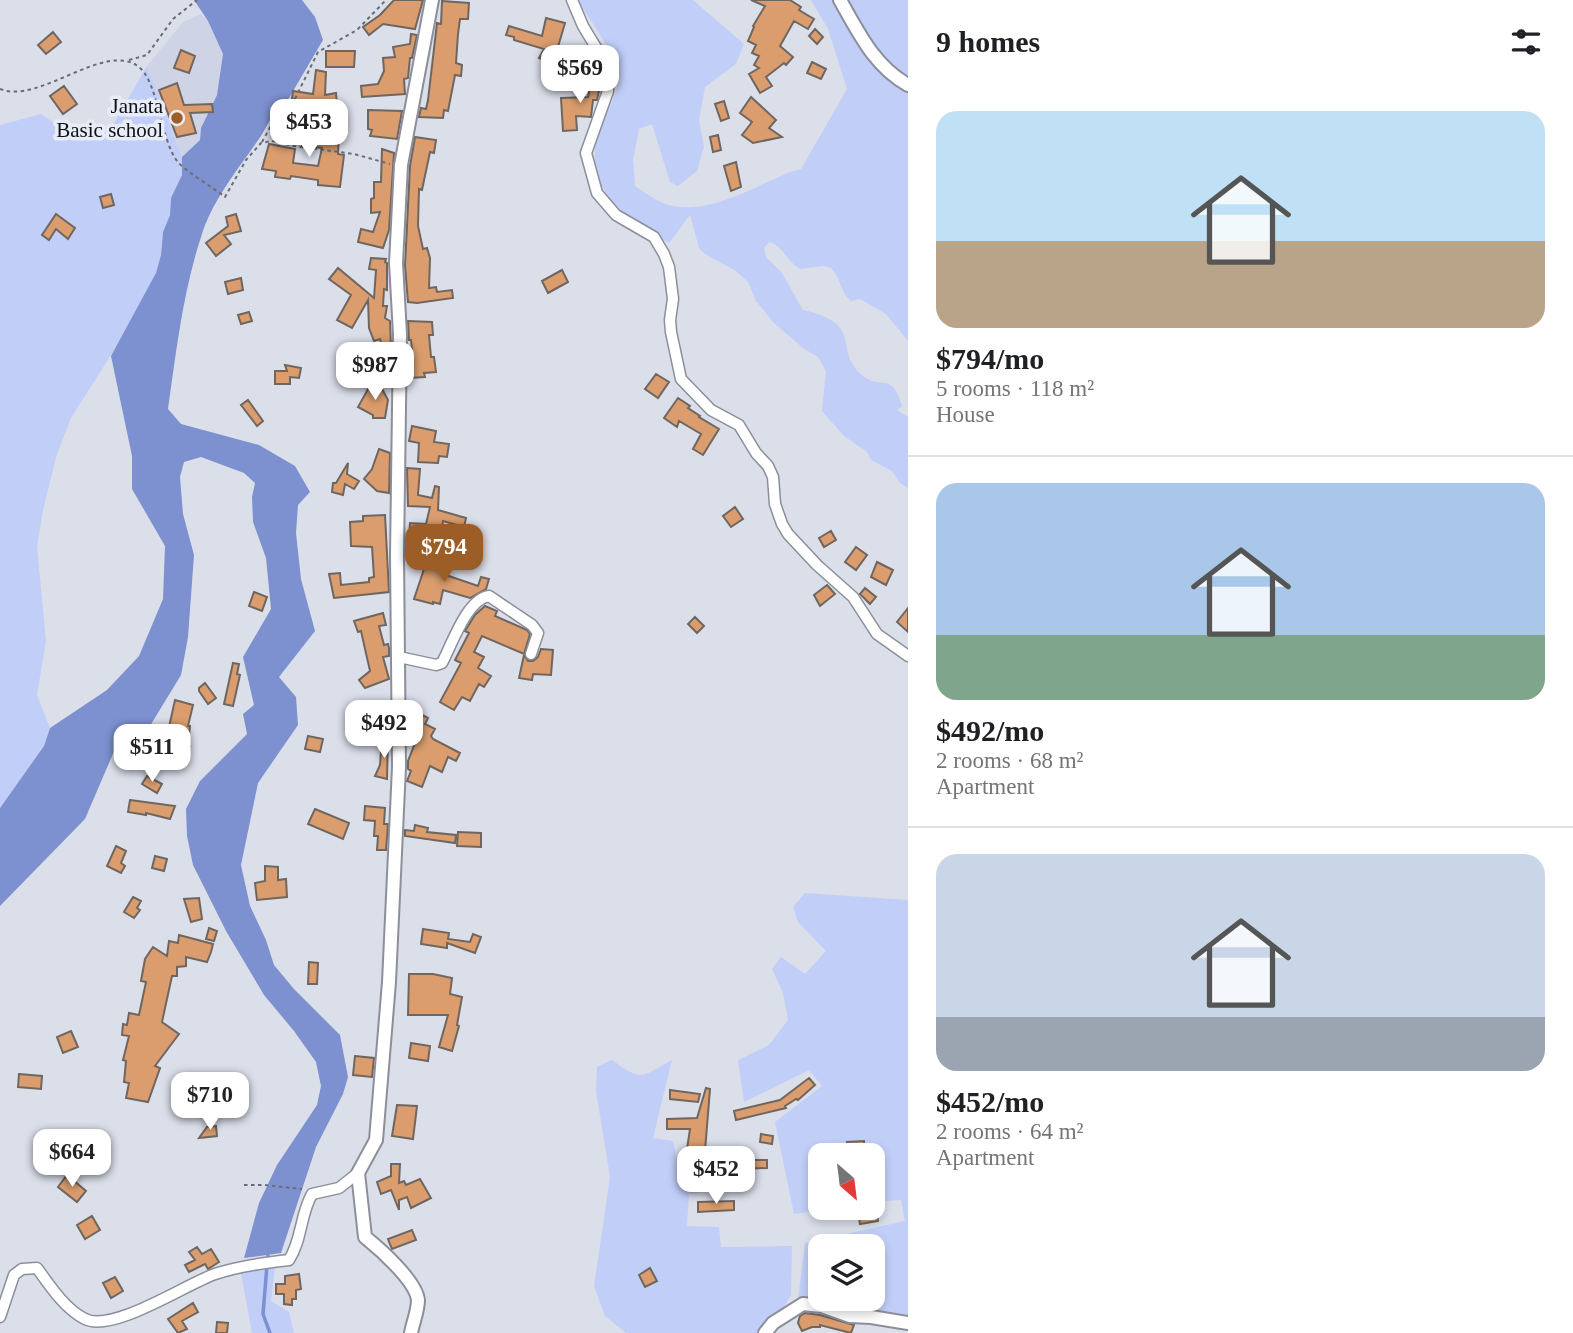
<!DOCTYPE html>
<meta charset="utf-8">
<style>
:root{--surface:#fff;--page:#f6f6f6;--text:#202124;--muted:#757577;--line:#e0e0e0;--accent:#9c5d26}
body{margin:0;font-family:Georgia,serif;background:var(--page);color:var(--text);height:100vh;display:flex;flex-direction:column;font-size:26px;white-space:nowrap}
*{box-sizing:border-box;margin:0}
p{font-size:23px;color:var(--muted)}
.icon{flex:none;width:38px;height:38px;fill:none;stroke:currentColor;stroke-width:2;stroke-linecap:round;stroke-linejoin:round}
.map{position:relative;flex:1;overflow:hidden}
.drawer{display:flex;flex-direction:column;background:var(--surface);width:665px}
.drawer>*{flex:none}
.needle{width:46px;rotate:152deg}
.controls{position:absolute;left:808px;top:1143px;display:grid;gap:14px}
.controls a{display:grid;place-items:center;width:77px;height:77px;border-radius:14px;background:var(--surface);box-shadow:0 4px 10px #0003;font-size:35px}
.price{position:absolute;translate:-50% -60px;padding:0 16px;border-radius:14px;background:#fff;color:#222;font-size:23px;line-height:46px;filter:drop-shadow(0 2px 4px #0008)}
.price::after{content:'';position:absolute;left:50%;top:42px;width:21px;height:16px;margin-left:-10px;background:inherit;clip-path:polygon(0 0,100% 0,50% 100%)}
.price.on{background:var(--accent);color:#fff}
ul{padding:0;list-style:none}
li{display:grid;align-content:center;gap:14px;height:371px;padding:0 28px}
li+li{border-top:2px solid var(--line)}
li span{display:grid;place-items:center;height:217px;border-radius:21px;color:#555}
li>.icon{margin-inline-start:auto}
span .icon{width:126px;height:126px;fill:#fffc;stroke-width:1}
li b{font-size:30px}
h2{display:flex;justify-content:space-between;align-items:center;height:84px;padding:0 28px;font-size:30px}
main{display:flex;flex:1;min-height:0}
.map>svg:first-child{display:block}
</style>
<main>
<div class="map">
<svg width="908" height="1333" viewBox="0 0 908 1333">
<rect width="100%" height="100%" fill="#dbdfea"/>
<path fill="#ced4e6" d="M201 14 208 21 223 54 217 95 201 128 200 140 182 157 147 66 183 22Z"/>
<path fill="#c1cef8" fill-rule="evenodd" d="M578 0H693L744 44 736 64 705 87 699 120 704 147 697 171 678 186 670 182 652 124 639 129 633 160 635 186C646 193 657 202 669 205 707 216 756 186 790 172L801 169 847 89 828 29 811 0H908V341L886 314 860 299 851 301C840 292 841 278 831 268L823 266 800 269C788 262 782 245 769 242L764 248 766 257 782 273 803 310C866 324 832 349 862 375 880 391 892 370 902 406L897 410 908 417V488L900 483 892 471 871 460 867 452 844 436 822 411 826 371 818 357 803 348 774 323 756 301 748 282 736 271 705 254 699 248 690 215 669 243C620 214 577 185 602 122 608 108 620 92 618 76 615 51 590 22 578 0Z
M147 66 182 157V175L171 198 170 215 163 232 161 255 156 273 130 325 71 418 57 454 43 510 37 547 46 641 37 695 50 728 44 746 0 808V125L41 114 81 141 98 136 114 123Z
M805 893 908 900V1317L854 1311 798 1300 805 1243 905 1221 901 1200 873 1202V1155H821V1208H836L794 1214 775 1122 822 1086 809 1070 744 1102 738 1060 769 1045 788 1020 783 993 772 969 781 957 805 974 826 951 798 922 793 907ZM821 1246H873V1298H821Z
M612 1060C642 1082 641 1077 672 1060L653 1138 673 1141 678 1163 724 1166V1189L689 1194 687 1226 719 1227 721 1247 792 1246 791 1295 784 1307 760 1333H626L605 1316 594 1286 610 1177 596 1091 597 1067Z
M275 1267 271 1301 289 1312 294 1333H252L241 1273Z"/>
<path fill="#7d90cf" d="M194 0H302L315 17 323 40 289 98C275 107 269 123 261 136 239 168 212 200 201 237 183 292 176 352 168 409L181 424 259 445 295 466 310 492 298 505 296 533 301 579 315 631 279 677 296 697 298 725 258 783 241 865 250 906 266 940 274 965 294 989 340 1035 348 1077 343 1094 316 1147 281 1253 244 1258 259 1203 277 1165 317 1105 321 1086 316 1062 294 1031 264 995 226 931 193 865 187 836 186 809 200 781 247 734 243 714 254 705 243 657 271 609 266 558 253 522 252 497 255 483 244 473 201 457 184 462 180 477 183 514 194 555 188 637 181 675 139 744 132 736 121 735 85 819 0 906V808L44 746 50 728 107 690 139 656 163 599 165 546 132 489V456L111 356 156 273 161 255 163 232 170 215 171 198 182 175V157L200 140 201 128 217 95 223 54 208 21Z"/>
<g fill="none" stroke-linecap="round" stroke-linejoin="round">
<path stroke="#7d90cf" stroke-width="3.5" d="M268 1253 263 1314 270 1333"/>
</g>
<path fill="#db9d6e" stroke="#706660" stroke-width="2" d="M394 0H423L415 29 383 24 369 35 363 27 380 15Z
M751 0H790L801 7 799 10 814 19 808 29 794 21 780 46 793 57 786 65 784 63 766 77 772 86 760 93 749 74 759 68 754 65 759 56 752 53 756 45 748 41 754 27 753 26 765 6Z
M442 1 469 3 468 19H460L458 34 456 63 462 65 461 76 455 75 448 111 444 110 443 118 419 117 421 108 426 109 428 100 437 23 441 24Z
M546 18 565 23 553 64 539 58 544 49 514 40V37L506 35 509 26 542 36Z
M815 29 823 37 817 44 809 36Z
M53 32 61 42 46 54 38 45Z
M411 34 417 35 412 58H410L408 78 404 79 405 94 362 97 361 86 378 84 384 71 383 58 395 57 393 47 410 44Z
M181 50 195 56 189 73 174 68Z
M326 51H355L354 67H326Z
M595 60 600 86 597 100H593L591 117 576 116 577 130 563 131 561 98 588 97Z
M812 62 826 69 821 79 807 73Z
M316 70 326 72 325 95 336 93 337 105 328 106 292 99 293 91 313 94Z
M177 83 184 105 212 104 213 112 190 113 196 133 177 137 159 90Z
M64 86 77 104 63 114 50 96Z
M751 97 776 120 769 128 782 137 753 143 742 135 752 122 740 113Z
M724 101 729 118 721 121 715 104Z
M368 110 402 111 397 139 370 136 372 130 368 129Z
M304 125 320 127 319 131 339 132 338 154 344 155 340 187 318 185V180L291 176 290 179 275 177 276 171 262 169 269 144 295 149 293 163 318 166 322 148 302 146Z
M718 135 721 150 713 152 710 137Z
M415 137 436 140 434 153 430 152 422 190 419 189 418 226 423 249 427 248 430 258 429 288 436 287 437 292 452 290 453 298 417 303 408 302 405 266 410 166Z
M382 149 394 153 389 230 383 248 358 242 361 229 373 232 380 212 371 213V199L374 198V182H381Z
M736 162 741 187 731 191 724 166Z
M111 194 114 205 103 208 100 197Z
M56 214 75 228 68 239 56 229 49 240 42 235Z
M236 214 241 231 224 235 231 244 216 256 206 243 228 226 226 217Z
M371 258 386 259 385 262 387 263V290L384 289 383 306H387L385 318 390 321 391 348 383 350 380 339 374 341 369 328 368 300 352 328 337 320 351 295 329 279 338 268 374 298 376 270 369 269Z
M562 270 568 282 548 293 542 281Z
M241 278 243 290 228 294 225 282Z
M249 312 252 321 241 324 238 315Z
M408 321 432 322 433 335H429L431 357H434L436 372 424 373 425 377 409 378 410 359H413L411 340H409Z
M358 348 364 358 350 366 344 356Z
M285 365 301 368 299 378 290 377V384H275V371H287Z
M656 374 669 382 658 398 645 389Z
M372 382 381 387 388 400 385 418H373V415L358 407Z
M678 398 690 406 688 408 700 416 699 417 719 429 703 455 693 449 701 434 679 421 677 427 664 418Z
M248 400 263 421 257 426 241 405Z
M412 426 436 431 434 442 449 444 447 457 439 456 438 463 418 462 419 443 409 441Z
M379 449 390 453 389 493 377 491 364 479 372 469Z
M348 463 347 474 359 481 354 489 345 484 343 495 332 492 333 483H336Z
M407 468 420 469 418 495 432 498 435 486 439 487 438 510 466 518 464 527 443 521 441 537 409 538 410 523 426 524 430 507 408 506Z
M735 507 743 519 731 527 723 516Z
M385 515 389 592 334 598 329 574 340 573 341 585 369 582V578L374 577 372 547 351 546 350 522 363 521V516Z
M831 531 836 540 824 547 819 538Z
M856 547 867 555 856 570 845 562Z
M427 560 448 566 446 575 478 586 481 577 489 579 486 589 470 598 443 590 440 604 433 602V604L414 599Z
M877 562 893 570 886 585 871 577Z
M827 585 835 594 820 606 814 595Z
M865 588 876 597 870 604 860 594Z
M254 592 267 597 262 611 249 606Z
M485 606 497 611 495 616 527 630 530 634 524 654 482 636 474 652 484 657 478 668 491 676 484 687 479 684 470 701 462 697 454 710 440 702 461 663 455 660 469 633 465 631 475 615Z
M908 608V632L897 622Z
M383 613 386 625 379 626 384 645 388 644 389 648V656L383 657 389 679 365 688 359 680 370 671 361 631 358 632 354 621Z
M695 617 704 626 697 633 688 624Z
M541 649 553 650 551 675 533 674 532 680 519 678 524 655 528 661H533L538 657Z
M233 663 239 664 237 674 240 675 233 706 224 704Z
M205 683 216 698 208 704 199 691V688Z
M175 700 193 705 188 726H190L188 745 190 746 187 755 180 753 174 764 158 759 166 736 163 735 165 726 169 727Z
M411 709 428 718 425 724 435 729 431 736 433 739 460 753 456 761 448 757 442 772 430 766 422 787 407 781 411 771 408 769V761L415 743 407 740 413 726 407 724Z
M387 718V729L371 730V719Z
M308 736 323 739 320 752 305 749Z
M382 737 388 738 387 779 375 776 380 765Z
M147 776 162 784 157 793 142 784Z
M130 800 175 806 170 819 146 813V815L128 812Z
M365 806 385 808 384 824H388L386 850H377L378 836H374L375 821 364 820Z
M315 809 349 823 343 839 308 824Z
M415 825 428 828 427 832 456 835 455 843 405 836V830L414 831Z
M458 832 481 833V847L457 846Z
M116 846 126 851 121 863 125 866 121 873 107 866Z
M155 856 167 859 164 871 152 868Z
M265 866 278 867V880L286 879 287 897 257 900 255 883 265 881Z
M133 897 141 901 137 908 140 910 134 918 124 912Z
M199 898 202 919 191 922 184 899Z
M209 928 217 931 214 941 206 939Z
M423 929 449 933 448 939 470 942 473 934 481 937 475 953 447 943V948L421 944Z
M179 935 213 944 211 952 207 962 186 957V966L177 967V976H172L162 1022 179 1034 155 1066 160 1068 148 1102 126 1098 129 1083 124 1082 126 1061 123 1060 129 1036 122 1035 123 1024 127 1025 129 1013 139 1015 146 982 141 981 145 959 153 947 167 956 169 941 178 943Z
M309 962 318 963 317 984H308Z
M409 974H433L452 978 450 994 462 997 457 1025 459 1026 452 1051 439 1047 448 1015H408Z
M71 1031 78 1047 63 1053 57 1037Z
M411 1043 430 1046 428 1061 409 1058Z
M355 1056 374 1058 372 1077 353 1075Z
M19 1074 42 1076 41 1089 18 1087Z
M809 1078 815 1085 798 1100 796 1099 785 1106 786 1108 736 1120 734 1111 780 1100Z
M706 1088 710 1089 705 1151 687 1149 690 1129H667V1119L697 1118Z
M670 1090 700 1094 698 1102 670 1099Z
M397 1105 417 1106 413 1139 392 1136Z
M216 1126 217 1136 199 1138 207 1127Z
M761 1134 773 1136 772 1144 760 1142Z
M864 1141V1150L848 1151 847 1142Z
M740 1160H767V1168L740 1169Z
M391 1164H400L399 1183 404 1181 406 1185 420 1179 431 1198 411 1208 407 1197 399 1200V1210L391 1190 381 1194 377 1182 391 1176Z
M67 1175 86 1191 77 1202 58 1187Z
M734 1201V1210L698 1212V1202Z
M877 1210 878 1221 860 1224 858 1213Z
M92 1216 100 1230 85 1239 77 1225Z
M412 1230 416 1240 392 1249 388 1239Z
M197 1247 202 1254 211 1249 219 1262 208 1269 205 1264 189 1272 185 1265 195 1260 189 1252Z
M650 1268 657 1281 645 1287 639 1275Z
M299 1274 301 1289 296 1290V1299H292V1305L284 1304V1294H276V1284H285V1276Z
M115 1277 123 1291 111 1298 103 1283Z
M193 1303 198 1312 182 1321 187 1329 178 1333 168 1319Z
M805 1313 820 1315 854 1325 851 1333 820 1325V1327H812L802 1331 798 1323 800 1316Z
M217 1322 228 1323 227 1333H216Z"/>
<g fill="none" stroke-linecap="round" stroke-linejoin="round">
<g stroke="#8c8f9a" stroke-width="13">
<path id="minor" d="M572 0 583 26 603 59 607 73 608 91 586 153 597 193 616 215 654 237 664 254 669 267 673 299 670 320 671 332 681 379 711 410 739 425 756 453 768 466 773 477 775 504 782 524 788 534 817 565 853 597 877 634 908 656
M399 657 436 665 442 663C452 644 467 599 489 596L532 625 538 633 531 654
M0 1317 14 1275 22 1269 37 1268C50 1286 65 1309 85 1319 113 1333 186 1284 215 1274 240 1266 264 1263 289 1260 302 1240 300 1215 312 1194L339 1188 358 1173"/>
</g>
<g stroke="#8c8f9a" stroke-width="16">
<path id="tertiary" d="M840 0C859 33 874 66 908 85
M411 1333C413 1322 418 1311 418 1300 416 1281 380 1249 365 1237L358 1173 376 1140 389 982 399 767 397 555 400 334 396 263 401 165 432 0
M765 1333 773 1323 803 1304 822 1306 850 1316 871 1317 908 1323"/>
</g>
<path stroke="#6b6d75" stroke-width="2" stroke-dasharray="3.5 3.5" stroke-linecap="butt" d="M129 60 147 55 173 19 197 0
M0 89C40 105 105 40 139 67 158 82 161 140 177 161 186 172 214 188 225 197L246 160 261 143 272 141 294 146 354 154 390 164
M262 142 273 122 288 113 318 52 357 30 386 0
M244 1185H265L302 1189"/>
<use href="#minor" stroke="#fff" stroke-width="10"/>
<use href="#tertiary" stroke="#fff" stroke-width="12"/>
</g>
<circle fill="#9c5d26" stroke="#e8ecf7" stroke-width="2.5" cx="177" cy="118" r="7"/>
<g text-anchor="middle" stroke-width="7" stroke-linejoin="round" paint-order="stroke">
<g font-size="21" fill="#0f1014" stroke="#e8ecf7" text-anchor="end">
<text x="163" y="113">Janata<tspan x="163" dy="24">Basic school</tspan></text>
</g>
</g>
</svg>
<div class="controls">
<a><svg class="needle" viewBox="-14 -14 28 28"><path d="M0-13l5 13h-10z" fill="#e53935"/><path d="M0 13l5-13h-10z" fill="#757577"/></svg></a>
<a><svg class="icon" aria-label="layers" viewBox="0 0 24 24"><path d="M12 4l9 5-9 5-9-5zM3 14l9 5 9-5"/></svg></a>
</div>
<b class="price" style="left:580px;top:105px">$569</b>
<b class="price" style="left:309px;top:159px">$453</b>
<b class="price" style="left:375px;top:402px">$987</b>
<b class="price on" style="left:444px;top:584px">$794</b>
<b class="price" style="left:384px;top:760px">$492</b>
<b class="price" style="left:152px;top:784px">$511</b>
<b class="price" style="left:210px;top:1132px">$710</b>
<b class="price" style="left:72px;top:1189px">$664</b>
<b class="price" style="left:716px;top:1206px">$452</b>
</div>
<section class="drawer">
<h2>9 homes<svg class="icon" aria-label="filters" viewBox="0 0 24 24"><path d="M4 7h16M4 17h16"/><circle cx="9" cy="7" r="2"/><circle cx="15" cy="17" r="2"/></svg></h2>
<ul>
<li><span style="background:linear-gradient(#bfe0f5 60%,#b9a48a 0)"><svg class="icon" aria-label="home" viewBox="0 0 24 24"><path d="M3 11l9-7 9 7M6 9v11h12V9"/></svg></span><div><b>$794/mo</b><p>5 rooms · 118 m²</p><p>House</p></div></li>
<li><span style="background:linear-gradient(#a9c7e8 70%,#7fa58c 0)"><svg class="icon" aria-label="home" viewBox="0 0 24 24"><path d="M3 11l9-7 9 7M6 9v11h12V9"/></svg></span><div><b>$492/mo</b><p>2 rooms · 68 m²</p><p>Apartment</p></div></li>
<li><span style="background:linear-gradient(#c9d6e8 75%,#9aa5b1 0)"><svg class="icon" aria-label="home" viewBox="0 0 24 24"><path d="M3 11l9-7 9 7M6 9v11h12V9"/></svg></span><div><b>$452/mo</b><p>2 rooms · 64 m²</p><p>Apartment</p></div></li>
</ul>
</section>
</main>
